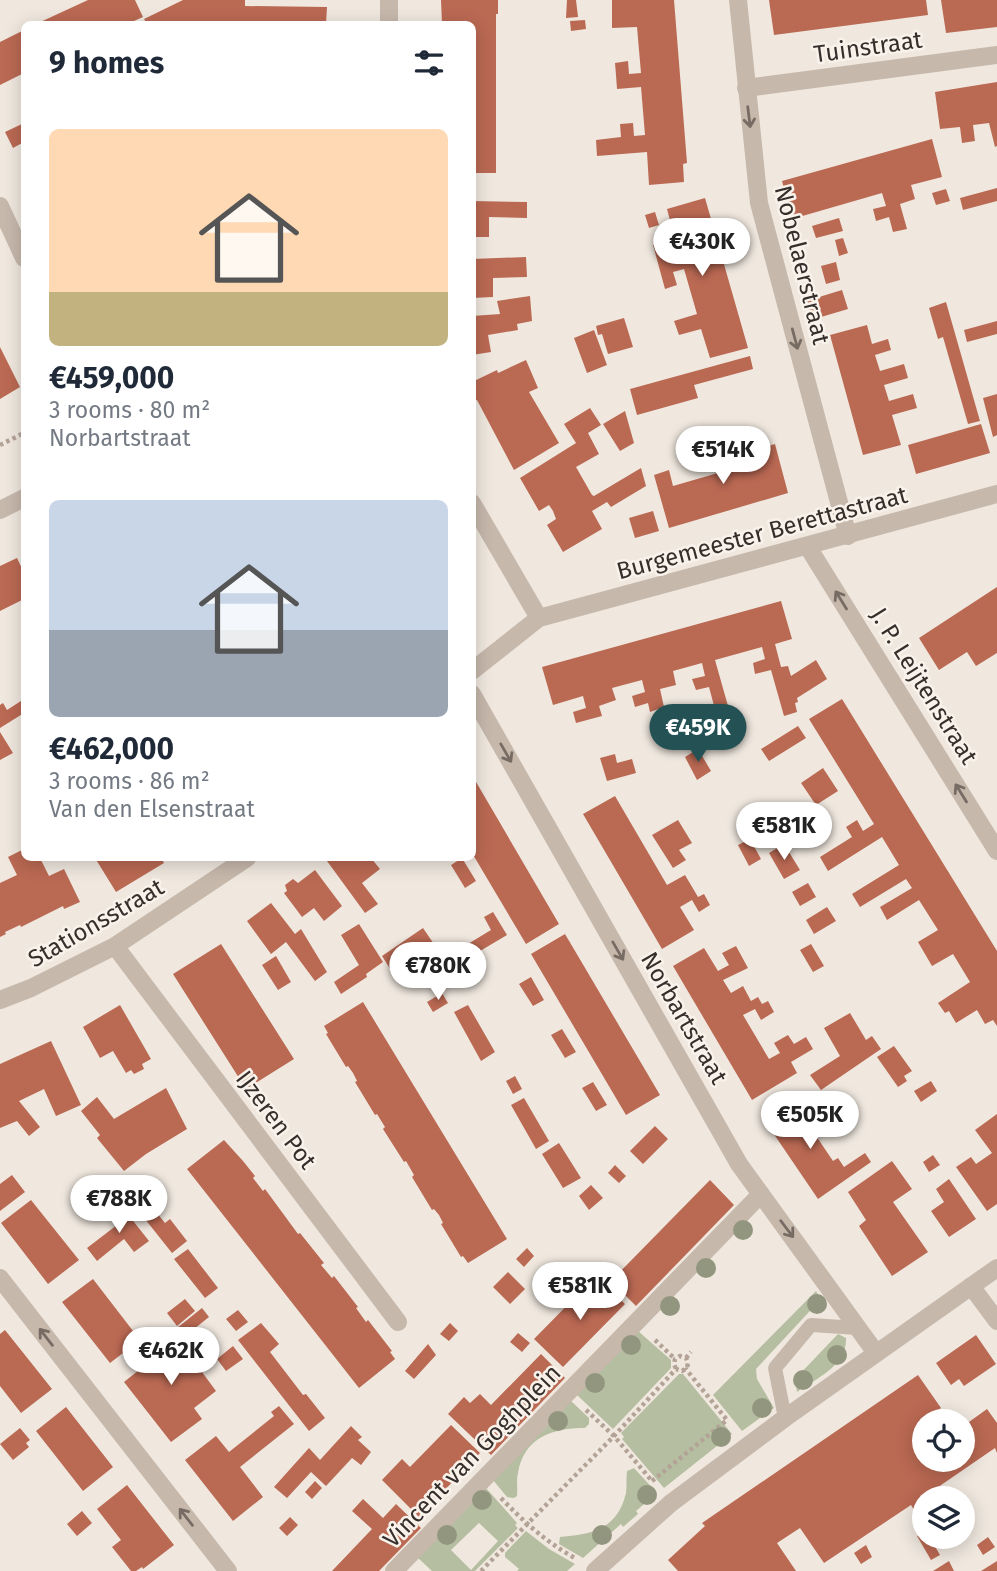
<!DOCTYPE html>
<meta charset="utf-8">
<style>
:root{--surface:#fff;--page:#f2f2f3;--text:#1f2937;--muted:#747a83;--accent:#245254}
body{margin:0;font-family:"Fira Sans",sans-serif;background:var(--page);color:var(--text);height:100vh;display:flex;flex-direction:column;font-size:26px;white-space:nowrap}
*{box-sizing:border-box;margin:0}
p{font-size:23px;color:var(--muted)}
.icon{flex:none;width:38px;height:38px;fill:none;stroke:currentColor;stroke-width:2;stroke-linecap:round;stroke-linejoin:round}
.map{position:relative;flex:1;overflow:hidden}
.drawer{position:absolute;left:21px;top:21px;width:455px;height:840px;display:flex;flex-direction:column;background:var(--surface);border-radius:10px;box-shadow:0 4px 18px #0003}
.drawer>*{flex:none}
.buttons{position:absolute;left:912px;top:1409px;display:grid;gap:14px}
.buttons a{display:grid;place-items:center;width:63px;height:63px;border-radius:50%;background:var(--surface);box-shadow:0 4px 18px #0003;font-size:35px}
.price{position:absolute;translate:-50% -60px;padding:0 16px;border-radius:24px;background:#fff;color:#222;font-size:23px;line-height:46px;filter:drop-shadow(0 2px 4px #0008)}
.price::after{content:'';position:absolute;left:50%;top:42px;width:21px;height:16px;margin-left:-10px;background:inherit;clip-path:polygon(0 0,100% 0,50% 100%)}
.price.selected{background:var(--accent);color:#fff}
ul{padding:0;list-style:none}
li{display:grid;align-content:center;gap:14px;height:371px;padding:0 28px}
li span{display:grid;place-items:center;height:217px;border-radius:10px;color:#555}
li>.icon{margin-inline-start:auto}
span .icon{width:126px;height:126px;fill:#fffc;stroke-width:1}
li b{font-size:30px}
h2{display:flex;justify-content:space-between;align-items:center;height:84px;padding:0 28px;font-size:30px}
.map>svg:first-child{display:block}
</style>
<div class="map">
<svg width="997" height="1571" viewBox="0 0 997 1571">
<rect width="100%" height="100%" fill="#f0e8df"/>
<path fill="#b5bea0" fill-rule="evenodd" d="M816 1291 821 1299 756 1369 757 1379 774 1408 742 1431 713 1395Z
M638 1331 671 1360V1368L613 1429 576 1394Z
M838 1334 846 1338C847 1366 817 1378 797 1392L795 1379Z
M679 1374H683L732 1434 664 1488 622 1439 624 1437 621 1433Z
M570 1400 589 1418V1424L585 1428C553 1428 524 1437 518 1473 516 1481 518 1488 517 1496L514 1498 507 1497 493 1480Z
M634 1468 657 1493 636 1511 638 1514 623 1527 621 1524 583 1558 559 1544 560 1537C592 1534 617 1530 626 1493 627 1486 626 1478 627 1471Z
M486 1488 517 1523 515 1525 518 1528 475 1571H432L417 1557ZM479 1523 498 1541 471 1570 451 1550Z
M526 1531 549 1549 575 1564 567 1571H517L519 1569 505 1557V1553Z"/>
<path fill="#ba6953" d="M88 0H135L143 17 127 24H36Z
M183 0H245V6L327 7 326 24H206V21L201 24H147L144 19Z
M441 0H498V14H496V173H472V24H442Z
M567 0H576L578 17 566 18Z
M612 0H674L687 163 683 164 684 182 649 185 647 152 597 156 596 140 621 137 620 124 633 123 634 136 645 135 641 87 617 89 616 75 615 63 628 61 629 74 641 73 637 27 612 28Z
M769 0H926L928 15 774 35Z
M941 0H997V27L946 33Z
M585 20 586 29 571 31 570 21Z
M24 30V73L0 85V42Z
M997 82V146L995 147 989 123 973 125 975 141 962 143 960 127 940 129 935 92Z
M24 123V142L13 148 5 132Z
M932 139 942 177 911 185 915 199 900 204 907 229 893 232 889 217 876 221 873 209 886 206 882 193 792 219 782 181Z
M997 188V201L963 210 960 198Z
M946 189 950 201 936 205 932 193Z
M705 198 748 348 710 358 701 329 679 335 674 321 697 314 684 269 673 272 677 285 665 289 653 245 675 239 667 209Z
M472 201 527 202V218L489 217V237H472Z
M655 212 659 225 649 228 645 215Z
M839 218 843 231 816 238 812 226Z
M843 238 848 253 839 256 835 240Z
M526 257 527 277 493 278V297L472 298V259Z
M836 262 840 280 826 284 821 266Z
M842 290 848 309 811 320 806 301Z
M530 296 532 321 517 324 518 330 488 335 491 352 472 355V316L500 314 497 301Z
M946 302 980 421 968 424 943 337 938 339 929 308Z
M624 318 633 347 608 354 602 334 598 335 596 326Z
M997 321V334L967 342 964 330Z
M867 325 872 344 888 339 891 350 875 355 880 371 904 364 908 378 884 385 889 401 913 394 917 408 892 415 901 445 863 455 830 335Z
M594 330 607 365 587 373 574 338Z
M0 347 20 387 0 399Z
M750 356 753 369 694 385 698 398 637 415 630 389Z
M526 360 538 388 529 392 559 443 514 470 477 400 472 402V382L497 370 498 373Z
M997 394V435L993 437 983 398Z
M590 408 601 425 588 433 599 454 576 467 592 495 594 496 641 468 646 486 611 507 607 502 592 511 602 529 563 552 547 525 556 519 553 511 549 505 539 511 520 478 576 443 564 424Z
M625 411 634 443 620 451 603 424Z
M981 424 990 453 916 474 908 445Z
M725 440 733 469 748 465 744 453 775 444 788 493 669 528 654 475 669 470 673 486 718 473 710 444Z
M653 511 659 531 635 538 629 518Z
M17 558 24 573V599L0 611V566Z
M997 587V653L976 666 967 652 939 670 919 638Z
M781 601 792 639 775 644 781 667 788 666 791 676 816 660 827 679 797 698 798 702 795 703 797 712 784 716 771 670 755 674 753 663 765 659 762 647 715 660 730 713 717 717 709 687 696 690 692 679 705 676 702 663 673 671 676 685 660 689 664 707 650 712 648 703 635 707 632 696 645 692 642 680 612 688 616 700 599 706 602 716 576 723 573 712 586 708 583 696 553 705 542 667Z
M24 699V713L0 728V705L3 703 7 710Z
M842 699 997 951V1026L993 1020 985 1024 977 1010 956 1023 949 1011 945 1013 938 1003 970 982 953 954 932 966 918 942 938 930 919 900 887 920 880 907 912 888 906 879 860 907 852 894 899 865 882 837 828 871 820 857 852 837 846 827 857 820 863 831 874 824 809 719Z
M798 726 806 738 769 761 761 749Z
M0 732 13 753 0 760Z
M698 749 711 771 697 780 685 757Z
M615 754 617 763 632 759 636 773 607 781 600 758Z
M823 768 838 791 816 805 801 783Z
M472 775 559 924 526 944 472 853Z
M615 796 667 885 685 875 698 897 704 894 710 905 699 912 692 900 680 907 694 930 662 949 583 814Z
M678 820 692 843 679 850 686 860 673 868 652 835Z
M750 839 761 859 749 866 738 845Z
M784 844 800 870 784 879 769 853Z
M24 849V858H40L49 876 64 869 80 902 64 909 63 906 21 927 20 925 5 932 6 934 0 937V883L17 875 8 857Z
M95 858H161L164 863 116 892Z
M332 858H371L380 869 362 883 378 904 365 913 327 861Z
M462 858 476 881 465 888 451 865Z
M315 870 342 906 324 921 314 908 302 917 284 893 287 891 285 885 293 879 298 883Z
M808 883 816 897 800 906 792 892Z
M271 903 295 934 301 929 327 972 315 981 286 942 271 954 247 921Z
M827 907 836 921 814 934 806 920Z
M493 912 507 935 475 954 482 965 466 975 453 953 491 930 484 917Z
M359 924 383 962 366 974 367 977 341 994 334 982 359 965 341 935Z
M423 928 438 950 396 978 382 956Z
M565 934 660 1095 626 1115 531 954Z
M221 944 294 1059 246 1089 173 974Z
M811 944 824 966 813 972 800 950Z
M736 946 748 968 723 980 731 993 743 986 751 1001 758 997 762 1004 768 1001 774 1012 761 1020 755 1009 743 1015 769 1059 780 1053 774 1043 788 1035 794 1044 806 1037 813 1049 791 1062 797 1073 752 1100 673 966 704 948 718 971 729 965 722 953Z
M276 956 291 982 278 990 262 965Z
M531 977 544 1000 533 1006 519 984Z
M442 993 448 1003 433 1012 427 1002Z
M363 1002 507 1239 468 1263 463 1256 461 1257 441 1224 443 1223 439 1215 434 1209 432 1210 412 1177 414 1175 406 1161 404 1162 383 1129 385 1127 377 1114 375 1115 355 1082 357 1081 353 1073 348 1066 346 1067 326 1034 328 1033 324 1026Z
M120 1005 151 1059 142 1064 144 1069 134 1074 131 1070 126 1073 113 1051 100 1058 83 1027Z
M468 1005 495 1052 481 1061 454 1012Z
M850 1013 866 1040 872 1036 881 1049 821 1090 810 1075 840 1056 824 1028Z
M562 1029 576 1052 565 1058 551 1035Z
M51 1041 81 1105 56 1116 44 1089 19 1101 40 1127 29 1136 17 1121 0 1128V1064Z
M894 1046 912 1071 904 1076 907 1081 898 1087 877 1057Z
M515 1076 522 1089 513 1094 506 1081Z
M931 1081 937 1091 921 1102 914 1091Z
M593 1082 607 1105 596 1111 582 1088Z
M166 1088 187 1129 146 1154 124 1171 97 1138 100 1135 81 1111 97 1097 114 1119Z
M524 1098 549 1141 536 1149 511 1105Z
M797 1099 810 1118 806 1121 833 1161 838 1158 844 1167 865 1153 871 1162 818 1199 765 1121Z
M997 1114V1204L987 1211 956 1167 971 1157 976 1164 992 1153 975 1130Z
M655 1126 668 1139 643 1164 630 1151Z
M224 1140 243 1161 255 1176 253 1178 263 1191 265 1189 298 1234 300 1233 324 1263 321 1265 332 1278 334 1276 358 1307 356 1308 366 1322 368 1320 392 1351 390 1352 395 1359 359 1388 187 1169Z
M559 1143 581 1178 563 1188 542 1154Z
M933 1155 940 1165 929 1172 923 1162Z
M892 1161 912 1189 893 1202 928 1252 892 1276 859 1226 866 1220 848 1192Z
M615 1165 626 1176 619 1183 608 1173Z
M12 1175 25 1192 0 1211V1184Z
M949 1179 976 1219 949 1237 931 1211 944 1202 936 1189Z
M710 1180 734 1205 636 1306 611 1281Z
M591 1185 603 1198 589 1210 579 1196Z
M31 1200 79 1260 48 1284 1 1223Z
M147 1201 165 1223 170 1219 187 1241 172 1253 137 1209Z
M119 1203 149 1241 134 1252 124 1239 97 1261 87 1248 117 1225 108 1213Z
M527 1248 534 1256 524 1267 516 1259Z
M188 1249 218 1288 205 1298 174 1259Z
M508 1272 525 1289 510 1304 493 1287Z
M596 1276 625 1304 563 1367 534 1339Z
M93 1279 140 1340 110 1363 62 1302Z
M185 1299 195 1311 177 1326 167 1313Z
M202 1308 209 1317 184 1337 177 1328Z
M238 1310 248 1322 236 1331 226 1319Z
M261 1323 279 1344 270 1352 303 1395 306 1394 325 1418 309 1431 238 1340Z
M450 1323 458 1331 449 1341 440 1334Z
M5 1330 52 1389 21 1413 0 1386V1334Z
M171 1330 216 1391 194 1408 202 1419 171 1442 124 1382 154 1358 147 1348Z
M518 1333 530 1343 522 1352 510 1342Z
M976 1335 996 1364 964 1386 959 1379 951 1385 936 1363Z
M428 1344 436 1355 414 1379 405 1371Z
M233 1346 243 1359 226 1371 217 1359Z
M541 1354 565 1378 491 1455 448 1414 464 1397 470 1403 480 1394 491 1405Z
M918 1375 941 1408 924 1420V1460H962V1427L987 1409 997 1423V1453L995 1448 928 1494 930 1498H924V1526L911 1505 824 1563 800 1528 777 1543 796 1571H678L668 1560 705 1526 702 1523Z
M279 1406 294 1424 240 1467 263 1497 233 1521 185 1460 216 1436 229 1452 274 1416 271 1412Z
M66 1407 113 1467 83 1491 36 1431Z
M451 1425 480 1453 419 1517 382 1480 402 1459 410 1467Z
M351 1426 362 1437 358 1440 371 1452 361 1465 352 1458 326 1486 311 1472 287 1498 274 1487 309 1448 320 1460Z
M20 1428 30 1440 26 1443 29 1447 13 1460 0 1444Z
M315 1481 322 1488 312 1499 305 1492Z
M127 1485 174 1545 143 1569 142 1567 136 1571H131L112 1547 121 1540 97 1509Z
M363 1499 383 1518 396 1504 421 1528 379 1571H332L372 1529 352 1511Z
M82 1511 92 1523 77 1536 67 1524Z
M290 1517 298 1525 287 1536 279 1528Z
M924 1532V1536H929L940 1555 931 1560 917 1536Z
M988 1537 995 1547 983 1555 977 1545Z
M866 1545 872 1557 861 1564 854 1553Z
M949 1561 954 1571H933Z
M997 1561V1571H981Z"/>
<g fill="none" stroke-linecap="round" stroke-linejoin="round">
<path stroke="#b3a296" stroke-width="4.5" stroke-dasharray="3.5 3.5" stroke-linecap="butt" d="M0 445 24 433
M655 1340 675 1359
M686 1358 691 1352
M586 1410 614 1436 652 1481
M652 1481 727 1420 685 1368
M501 1498C524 1522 546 1542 575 1558
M481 1571 614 1436 676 1369 682 1371 687 1368 688 1363 686 1358 680 1356 675 1359 674 1364 676 1369"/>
<path stroke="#c7b8ac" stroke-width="14" d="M785 1418 775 1368 811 1325 858 1328"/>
<path stroke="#c7b8ac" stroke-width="18" d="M738 0 759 203 848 536
M389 24V0
M746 88 997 55
M0 206 24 258
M472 503 539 618
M0 510 24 498
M808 547 997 851
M472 671 539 618 997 494
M472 694 739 1164 876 1353
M115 946 398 1322
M0 1000 31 988 115 946 247 858
M0 1278 228 1571
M971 1286 997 1321
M394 1571 761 1194
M595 1571 671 1503 785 1418 997 1268"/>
</g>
<g fill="#93967f">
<circle cx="743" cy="1230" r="10"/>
<circle cx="706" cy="1268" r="10"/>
<circle cx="817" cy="1304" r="10"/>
<circle cx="670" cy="1306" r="10"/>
<circle cx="631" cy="1345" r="10"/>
<circle cx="837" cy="1355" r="10"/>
<circle cx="803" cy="1380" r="10"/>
<circle cx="595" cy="1383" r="10"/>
<circle cx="762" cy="1408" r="10"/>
<circle cx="558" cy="1421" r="10"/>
<circle cx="721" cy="1437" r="10"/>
<circle cx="647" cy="1495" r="10"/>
<circle cx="482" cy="1500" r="10"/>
<circle cx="447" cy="1535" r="10"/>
<circle cx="602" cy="1535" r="10"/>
</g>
<defs><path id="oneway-shaft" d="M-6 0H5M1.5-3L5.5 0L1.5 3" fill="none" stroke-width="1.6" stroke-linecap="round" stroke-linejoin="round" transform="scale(1.75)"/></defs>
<g stroke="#776c64">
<use href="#oneway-shaft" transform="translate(749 117) rotate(83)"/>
<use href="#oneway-shaft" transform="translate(795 339) rotate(75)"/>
<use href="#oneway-shaft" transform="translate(841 600) rotate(-122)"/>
<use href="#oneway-shaft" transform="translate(506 753) rotate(60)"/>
<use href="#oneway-shaft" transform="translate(961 793) rotate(-122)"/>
<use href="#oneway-shaft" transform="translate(618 951) rotate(60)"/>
<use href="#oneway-shaft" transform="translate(787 1229) rotate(53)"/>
<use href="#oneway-shaft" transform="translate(46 1337) rotate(-128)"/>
<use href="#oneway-shaft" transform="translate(186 1517) rotate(-128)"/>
</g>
<g text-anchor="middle" stroke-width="5" stroke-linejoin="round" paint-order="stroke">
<g font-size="24" fill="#362e2a" stroke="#f8f2eb">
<text transform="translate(868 47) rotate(-8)" y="8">Tuinstraat</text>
<text transform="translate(802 265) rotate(76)" y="8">Nobelaerstraat</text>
<text transform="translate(762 533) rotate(-15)" y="8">Burgemeester Berettastraat</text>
<text transform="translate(924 686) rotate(58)" y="8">J. P. Leijtenstraat</text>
<text transform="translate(96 923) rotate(-30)" y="8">Stationsstraat</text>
<text transform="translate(684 1018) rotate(60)" y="8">Norbartstraat</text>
<text transform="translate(276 1120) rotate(53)" y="8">IJzeren Pot</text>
<text transform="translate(472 1456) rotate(-46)" y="8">Vincent van Goghplein</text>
</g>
</g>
</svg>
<div class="buttons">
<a><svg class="icon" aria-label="locate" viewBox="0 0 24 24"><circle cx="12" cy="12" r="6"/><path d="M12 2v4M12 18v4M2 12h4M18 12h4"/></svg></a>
<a><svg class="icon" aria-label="layers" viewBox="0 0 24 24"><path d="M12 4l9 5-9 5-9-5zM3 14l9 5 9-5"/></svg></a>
</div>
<b class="price" style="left:702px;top:278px">€430K</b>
<b class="price" style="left:723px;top:486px">€514K</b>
<b class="price selected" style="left:698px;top:764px">€459K</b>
<b class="price" style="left:784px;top:862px">€581K</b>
<b class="price" style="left:438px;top:1002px">€780K</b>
<b class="price" style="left:810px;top:1151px">€505K</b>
<b class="price" style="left:119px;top:1235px">€788K</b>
<b class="price" style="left:580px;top:1322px">€581K</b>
<b class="price" style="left:171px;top:1387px">€462K</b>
<section class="drawer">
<h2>9 homes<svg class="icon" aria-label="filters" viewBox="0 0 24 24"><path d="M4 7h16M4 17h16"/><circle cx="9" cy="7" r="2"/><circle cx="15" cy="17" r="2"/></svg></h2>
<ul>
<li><span style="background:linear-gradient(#ffd9b3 75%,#c2b280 0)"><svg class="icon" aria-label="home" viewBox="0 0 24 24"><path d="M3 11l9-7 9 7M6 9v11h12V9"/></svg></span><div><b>€459,000</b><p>3 rooms · 80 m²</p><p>Norbartstraat</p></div></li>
<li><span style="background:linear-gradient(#c9d6e8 60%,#9aa5b1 0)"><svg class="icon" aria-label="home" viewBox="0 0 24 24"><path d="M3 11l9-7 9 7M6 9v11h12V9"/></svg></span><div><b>€462,000</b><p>3 rooms · 86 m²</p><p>Van den Elsenstraat</p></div></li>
</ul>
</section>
</div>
